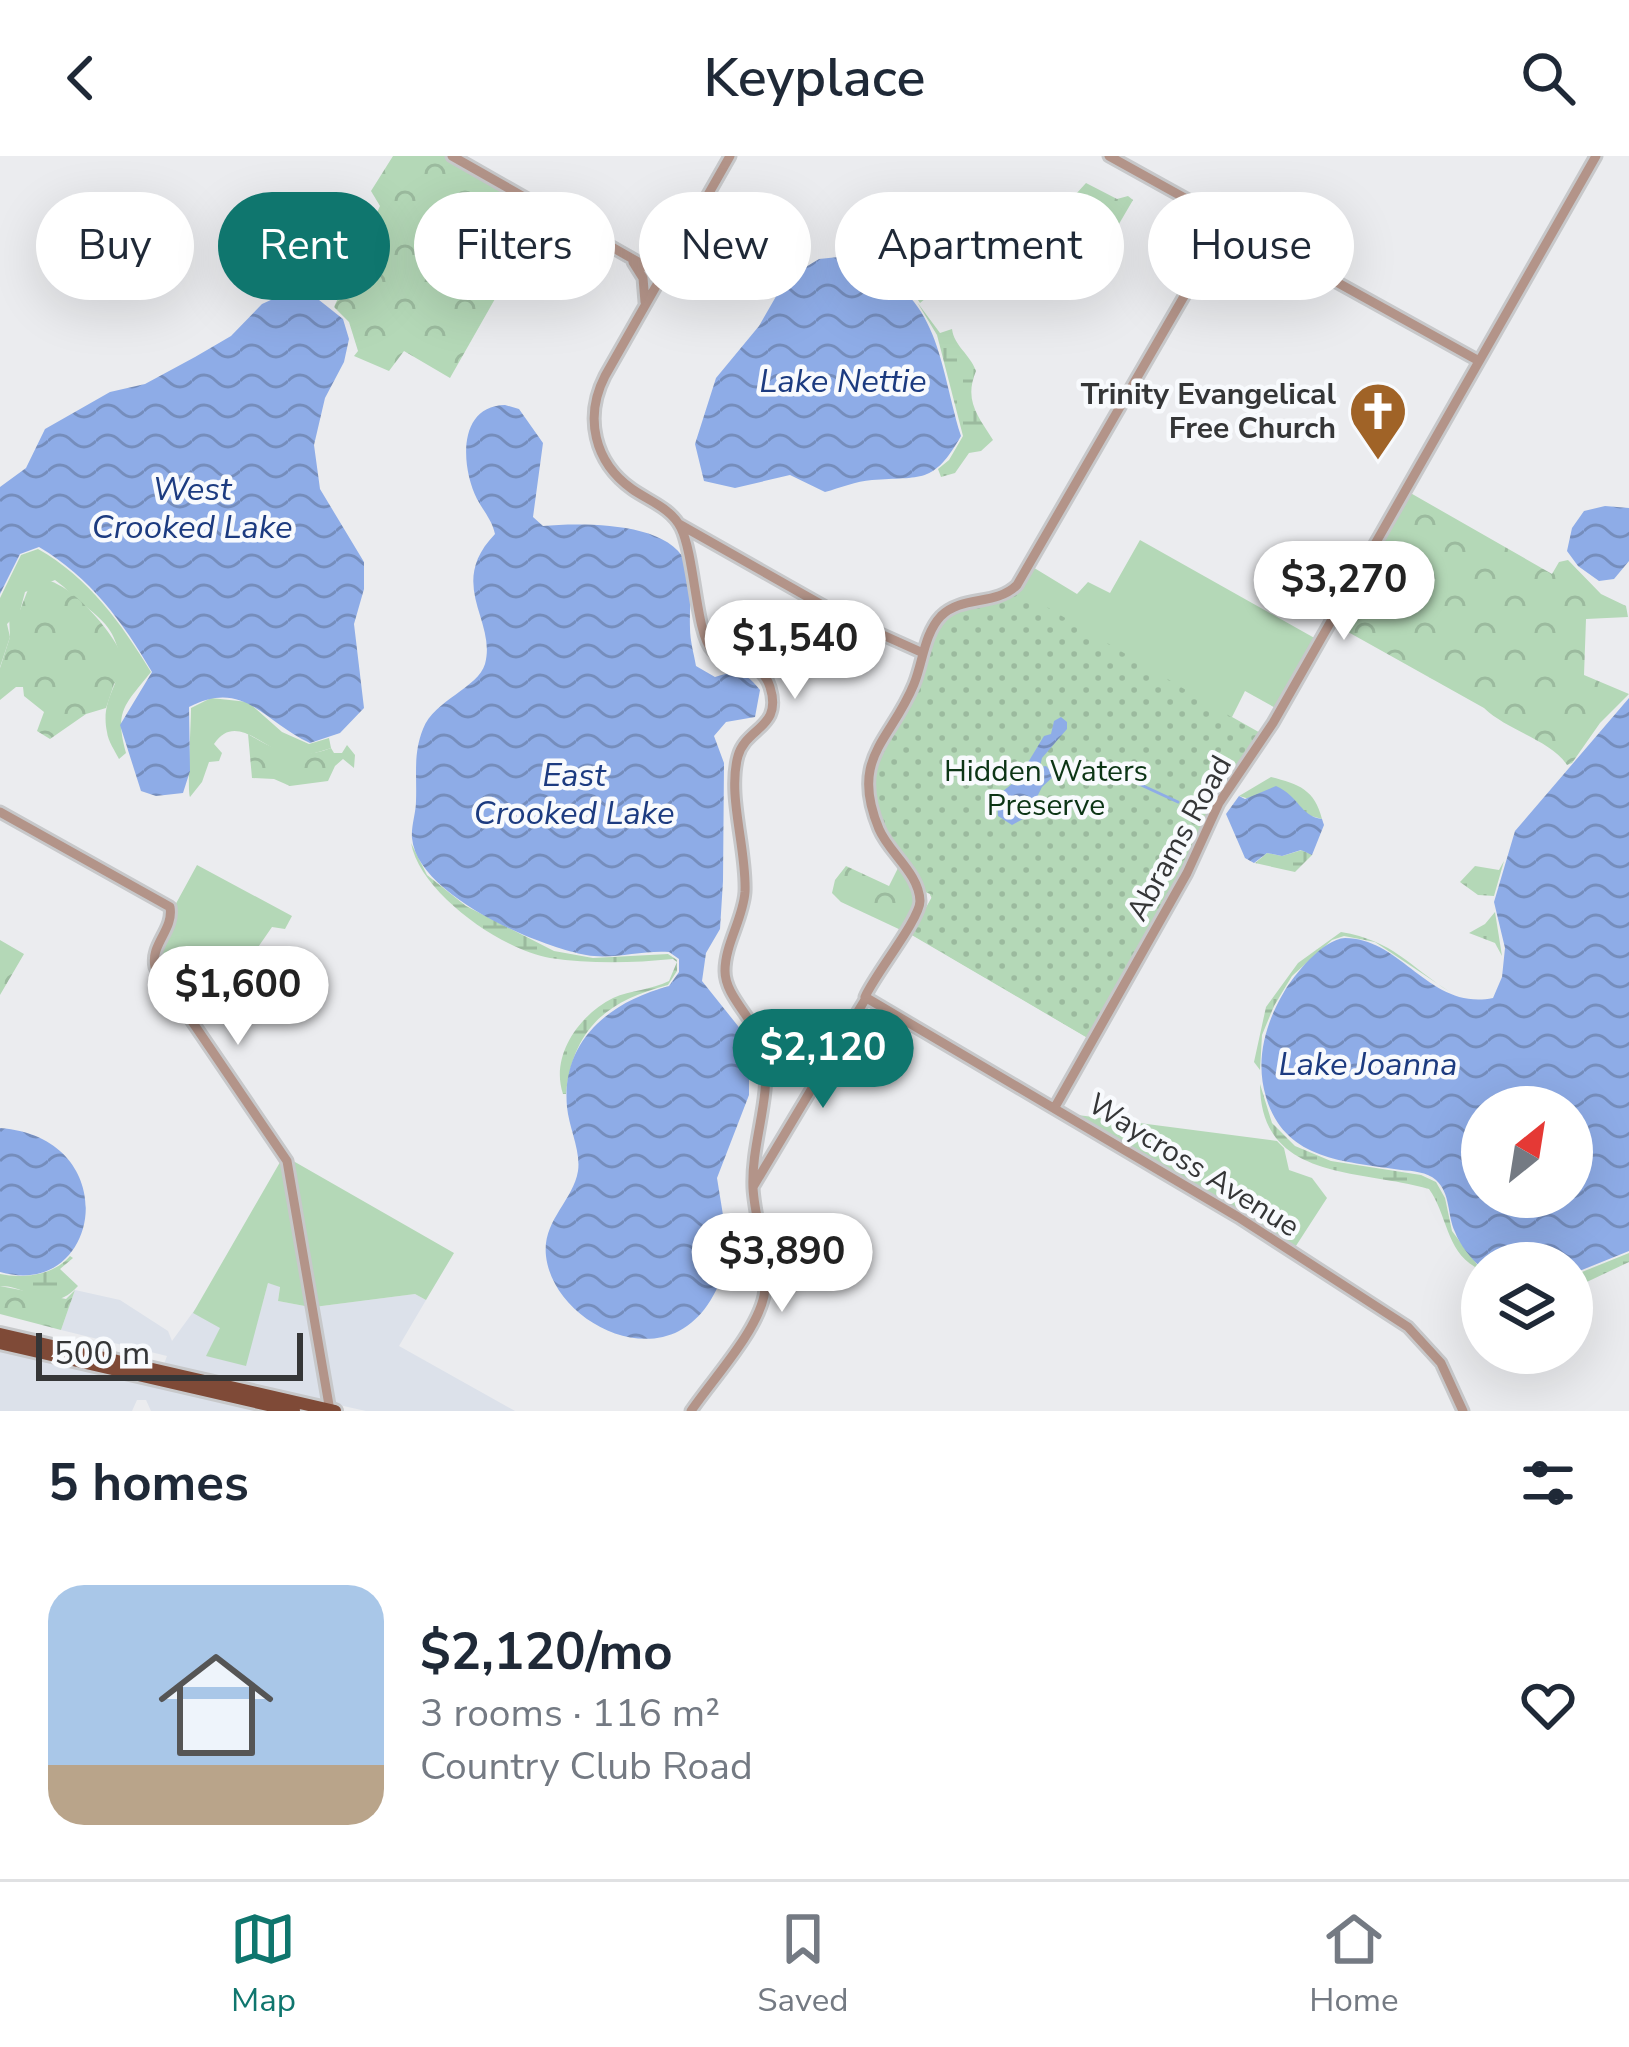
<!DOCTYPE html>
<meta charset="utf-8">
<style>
:root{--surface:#fff;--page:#f2f2f3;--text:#1f2937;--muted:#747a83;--line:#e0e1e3;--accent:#0f766e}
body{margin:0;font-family:"Nunito Sans",sans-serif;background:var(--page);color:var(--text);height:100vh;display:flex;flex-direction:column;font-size:45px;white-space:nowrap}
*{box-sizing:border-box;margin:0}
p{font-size:39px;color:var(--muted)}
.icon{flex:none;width:66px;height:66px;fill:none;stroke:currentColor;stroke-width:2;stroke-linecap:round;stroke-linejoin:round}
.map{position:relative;height:1255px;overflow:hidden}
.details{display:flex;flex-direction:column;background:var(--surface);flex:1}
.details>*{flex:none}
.guide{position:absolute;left:36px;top:36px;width:1557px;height:108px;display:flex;gap:24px}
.needle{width:78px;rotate:30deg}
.tools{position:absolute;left:1461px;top:930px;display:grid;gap:24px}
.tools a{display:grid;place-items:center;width:132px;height:132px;border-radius:50%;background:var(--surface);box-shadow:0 12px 48px #0002;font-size:60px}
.scale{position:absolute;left:36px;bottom:30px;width:267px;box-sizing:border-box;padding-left:12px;border:6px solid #353637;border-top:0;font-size:33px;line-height:42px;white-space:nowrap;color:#353637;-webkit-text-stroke:9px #f8fafd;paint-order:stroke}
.price{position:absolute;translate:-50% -102px;padding:0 27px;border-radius:42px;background:#fff;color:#222;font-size:39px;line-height:78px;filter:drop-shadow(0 3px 6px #0008)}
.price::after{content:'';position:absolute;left:50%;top:72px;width:36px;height:27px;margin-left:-18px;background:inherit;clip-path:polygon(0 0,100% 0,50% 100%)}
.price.on{background:var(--accent);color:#fff}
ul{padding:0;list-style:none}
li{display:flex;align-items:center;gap:36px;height:300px;padding:0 48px}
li+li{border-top:3px solid var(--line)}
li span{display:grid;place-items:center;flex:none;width:336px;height:240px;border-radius:36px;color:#555}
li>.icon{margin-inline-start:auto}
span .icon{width:144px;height:144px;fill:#fffc;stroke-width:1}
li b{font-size:51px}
h2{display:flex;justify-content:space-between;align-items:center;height:144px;padding:0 48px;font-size:51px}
.tag{padding:0 42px;border-radius:54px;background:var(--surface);box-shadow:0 12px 48px #0002;font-size:42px;line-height:108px}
.tag.on{background:var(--accent);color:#fff}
header{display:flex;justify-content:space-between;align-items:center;height:156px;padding:0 48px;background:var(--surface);font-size:54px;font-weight:600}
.tab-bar{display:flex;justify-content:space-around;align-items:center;height:168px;border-top:3px solid var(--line);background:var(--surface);font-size:33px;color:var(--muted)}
.tab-bar a{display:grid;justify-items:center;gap:6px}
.tab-bar .on{color:var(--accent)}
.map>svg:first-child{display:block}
</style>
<header><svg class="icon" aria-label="back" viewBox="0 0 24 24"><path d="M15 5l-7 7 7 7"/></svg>Keyplace<svg class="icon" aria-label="search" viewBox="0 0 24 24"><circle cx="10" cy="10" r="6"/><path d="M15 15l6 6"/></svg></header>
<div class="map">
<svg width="1629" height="1255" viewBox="0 0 1629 1255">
<defs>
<pattern id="forest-crowns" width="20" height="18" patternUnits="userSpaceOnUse" patternTransform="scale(3)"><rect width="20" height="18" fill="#b4d8b7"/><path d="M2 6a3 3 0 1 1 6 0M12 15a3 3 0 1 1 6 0" fill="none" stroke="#9bba9e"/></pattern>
<pattern id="wetland-marsh" width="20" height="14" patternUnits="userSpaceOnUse" patternTransform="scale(3)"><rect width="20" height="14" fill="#b4d8b7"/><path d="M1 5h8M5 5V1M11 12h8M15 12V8" fill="none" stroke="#9bba9e"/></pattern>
<pattern id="park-dots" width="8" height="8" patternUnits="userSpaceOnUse" patternTransform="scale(3)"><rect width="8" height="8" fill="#b4d8b7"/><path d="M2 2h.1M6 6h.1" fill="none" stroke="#9bba9e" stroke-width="1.8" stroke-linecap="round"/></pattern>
<pattern id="water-waves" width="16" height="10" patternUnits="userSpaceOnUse" patternTransform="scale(3)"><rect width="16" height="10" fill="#8eace7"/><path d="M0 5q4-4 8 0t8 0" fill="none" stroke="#758dbc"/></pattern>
</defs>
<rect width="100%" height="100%" fill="#ebecef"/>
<path fill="#dce1ea" d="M268 1127 280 1130 278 1145 310 1151 326 1246 164 1208 167 1200 61 1174 75 1134 120 1144 168 1175 172 1185 196 1152 194 1157 220 1171 245 1210Z
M415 1138 426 1144 399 1190 515 1255H366L330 1247 314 1151Z
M0 1195 256 1253V1255H151L146 1244H137L132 1255H0Z"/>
<path fill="#b4d8b7" d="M1140 384 1318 484 1279 554 1245 535 1232 561 1264 579 1241 610 1091 884 910 778 933 745 911 698 903 706C844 624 883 611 914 534 925 506 931 482 948 457L997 443 1031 410 1077 438 1088 426 1110 437Z
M38 393C89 422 121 467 151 516 125 549 114 554 126 597L119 603C115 595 108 585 107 576 98 534 135 523 112 478 103 460 77 446 64 431L55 424 25 436 20 455 7 468 10 481 0 511V442L21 399Z
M211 542 248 546 282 576 309 588 329 582 331 592C320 596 303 601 291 599 265 595 236 555 214 588L222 597 219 605 209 606 202 626 190 641C187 634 191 569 191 552Z
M197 709 292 760 285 773 272 771 223 842 155 802 173 753Z
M1070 958 1277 985 1284 992 1289 1014 1312 1022 1327 1042 1292 1096Z
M283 1001 310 1151 278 1145 280 1131 268 1127 246 1210 206 1200 220 1172 193 1157Z
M288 1002 454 1097 426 1144 415 1138 314 1151Z"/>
<path fill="url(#forest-crowns)" d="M393 0H448L527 47 510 78 524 92 450 222 404 195 389 215 354 200 358 195 349 166 334 151 380 50 371 35Z
M1086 27 1117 43 1128 40 1133 44 1095 109 1050 87 1065 50Z
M910 55 918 60 921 70 918 93 942 117 937 133 920 147 903 122 887 113C884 89 884 66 910 55Z
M1407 335 1552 418 1559 406 1568 404 1601 438 1626 450 1628 461 1586 463 1584 519 1629 538 1600 567 1572 607 1567 609C1551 584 1508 575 1484 552L1332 467Z
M44 424C69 425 114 477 121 498 123 505 122 512 122 519L114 528 106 552 86 558 50 583 37 575 44 556 24 540 23 531H16L0 544V512L10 481 9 459 20 454 29 431Z
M248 578C276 595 298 605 331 592L334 597H342L347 589 355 599 354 612 343 603 335 610 328 625 290 630 274 623 252 622Z
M900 708C918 739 921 743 903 775L841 746 832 737 835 724 846 710 889 730Z
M0 784 24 798 0 839Z
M0 1130 66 1143 75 1134 61 1174 0 1158Z"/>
<path fill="url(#wetland-marsh)" d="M917 146 940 177 952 173C954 190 970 198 976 215 964 244 977 259 993 284L981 295 969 297 955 317 941 321 938 313 949 304 963 280 937 179Z
M1271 621C1299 628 1315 634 1322 663L1239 640Z
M411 687 427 719 466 750 554 795 593 802 668 798 677 804V815L668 829C606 845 573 873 566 938H563C550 900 579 859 613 842 631 834 651 834 669 825L677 806 673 803C633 807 590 808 550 802 502 794 420 737 411 687Z
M1302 694 1312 699 1295 716 1255 707 1267 697 1282 700Z
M1504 705 1494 740 1478 739 1460 726 1475 710 1499 714Z
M1495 756 1502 800 1495 787 1469 777 1485 768Z
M1341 776C1394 785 1409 810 1450 836L1375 786 1344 780 1332 784 1292 820 1274 850 1262 879 1260 914 1254 906 1266 851 1298 807Z
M1260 928 1272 967 1295 990 1331 1005 1421 1019 1436 1026 1445 1042 1452 1075 1482 1115V1126L1473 1125 1475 1111C1446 1094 1447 1058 1429 1033 1361 1013 1260 1026 1260 928Z
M1629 1097V1106L1572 1133V1120Z
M70 1100 73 1102 60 1113 78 1130C48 1162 33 1130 0 1130V1118C24 1123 54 1119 70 1100Z"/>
<path fill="url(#park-dots)" d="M1020 435 1263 580 1205 661 1186 709 1090 883 911 778 933 739 925 736C914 713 897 694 885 672 855 616 894 574 918 525 929 504 930 474 950 458 970 442 1001 453 1020 435Z"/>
<path fill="url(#water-waves)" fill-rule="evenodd" d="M848 100C941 138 936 195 961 280 933 329 922 320 872 324 856 325 840 332 825 336L790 319 735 332 704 325 695 288 716 222 759 170 786 123 819 103Z
M286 137 314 140 343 163 349 183 344 206 325 242 314 289 320 333 364 406V433L354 468 364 552 340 577 310 587C264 566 244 522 189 551L190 615 183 637 156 640 141 635 120 569 152 516C123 466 90 421 39 391L20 398 0 438V331L26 312 45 273 110 236 145 228 195 201 231 180 262 148Z
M505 249 519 253 543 287 533 361 543 370C580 367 666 365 685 405 694 426 689 450 690 472 690 485 694 498 696 510L715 521C737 514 745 515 760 534L755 561 726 566 714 580 724 607 723 725 720 773 706 797 702 825 746 880 749 906V939L717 1022 723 1059 733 1083C725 1117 713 1157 679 1175 627 1202 552 1155 546 1100 542 1065 573 1045 578 1015 581 995 569 972 567 951 561 885 609 846 669 830L679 816V803L669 796C641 794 613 804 586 799 537 790 417 739 412 682 411 670 416 657 416 645 417 619 413 598 423 573 434 544 478 532 485 508 497 464 446 429 495 378 492 364 484 356 477 343 461 311 457 250 505 249Z
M1605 350 1629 352V405L1614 423 1599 425 1578 410 1567 395 1572 372 1584 355Z
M1629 542V1095L1572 1118V1107H1482V1112C1471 1103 1460 1089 1455 1076 1447 1059 1451 1038 1436 1024 1427 1016 1413 1015 1401 1014 1345 1005 1285 1005 1266 941 1255 905 1265 868 1284 836 1294 819 1323 783 1345 782 1402 782 1430 855 1493 842L1502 821 1505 792 1494 746 1515 675ZM1482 951H1572V1041H1482Z
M1061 561 1067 566V573L1042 602 1040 611 1046 610 1055 619 1042 631 1027 661 1012 669 998 660 997 640 1018 623 1044 580 1051 578 1054 565Z
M1276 630C1299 640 1300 660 1322 663L1324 669 1312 699 1301 694 1282 700 1267 697 1254 707 1245 702 1226 658 1239 640 1245 643Z
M0 972C127 982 101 1145 0 1116Z"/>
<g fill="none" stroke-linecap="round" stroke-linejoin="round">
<path stroke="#8eace7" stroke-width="3" d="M1055 619 1087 623 1113 616 1178 646"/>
<g stroke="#c7c8ca" stroke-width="15">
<path id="tertiary" d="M452 0 661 119
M1109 0 1479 205
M1227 66 1017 429C996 450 962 439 941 460 924 478 923 506 914 528 891 585 849 601 879 673 889 697 919 717 920 745 920 763 875 818 865 841L1238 1061 1408 1171 1441 1207 1463 1255
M633 106 643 122 645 146
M679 368 845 462 923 497
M0 656 170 751C174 774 150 788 155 811L287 1005 330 1255
M1055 951 1187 717 1219 647 1273 567 1596 0
M753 1031 866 842
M691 1255C712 1224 756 1177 764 1140 771 1104 755 1068 753 1032 751 986 772 942 764 896 758 865 725 842 725 815 725 788 743 763 745 736 747 694 727 639 738 600 746 571 783 572 770 531 760 500 730 512 712 494 696 478 695 401 681 372 671 352 649 345 632 333 594 306 584 261 605 220L730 0"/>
</g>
<g stroke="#c7c8ca" stroke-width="18">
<path id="primary" d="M0 1178 335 1255
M0 1187 294 1255"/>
</g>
<use href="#tertiary" stroke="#b39489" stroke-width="9"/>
<use href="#primary" stroke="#7f4a37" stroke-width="12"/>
</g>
<defs>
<g id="church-pin" transform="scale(3)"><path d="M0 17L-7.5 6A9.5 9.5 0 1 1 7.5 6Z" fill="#a06327" stroke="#f8fafd"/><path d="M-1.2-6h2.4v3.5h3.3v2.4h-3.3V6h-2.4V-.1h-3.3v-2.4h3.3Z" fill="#fff"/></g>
</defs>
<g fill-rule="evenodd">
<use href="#church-pin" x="1378" y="255"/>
</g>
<g text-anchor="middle" stroke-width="9" stroke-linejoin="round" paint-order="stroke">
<g font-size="30" font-weight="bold" fill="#353637" stroke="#f8fafd" text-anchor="end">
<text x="1336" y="248">Trinity Evangelical<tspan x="1336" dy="34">Free Church</tspan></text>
</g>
<g font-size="30" fill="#0c3515" stroke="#f8fafd">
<text x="1046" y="625">Hidden Waters<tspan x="1046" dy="34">Preserve</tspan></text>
</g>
<g font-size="30" fill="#353637" stroke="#f8fafd">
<text transform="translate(1179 682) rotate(-61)" y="10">Abrams Road</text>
<text transform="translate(1194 1009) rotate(32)" y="10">Waycross Avenue</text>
</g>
<g font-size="33" font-style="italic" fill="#1c3b80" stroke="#f8fafd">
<text x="843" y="236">Lake Nettie</text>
<text x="192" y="344">West<tspan x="192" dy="38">Crooked Lake</tspan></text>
<text x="574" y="630">East<tspan x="574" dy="38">Crooked Lake</tspan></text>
<text x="1368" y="919">Lake Joanna</text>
</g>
</g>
</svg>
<div class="tools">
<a><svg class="needle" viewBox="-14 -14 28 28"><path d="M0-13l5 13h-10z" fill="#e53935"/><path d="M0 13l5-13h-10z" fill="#747a83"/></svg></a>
<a><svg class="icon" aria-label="layers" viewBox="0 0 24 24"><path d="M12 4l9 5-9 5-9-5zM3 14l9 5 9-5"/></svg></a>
</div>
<div class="scale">500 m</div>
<b class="price" style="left:1344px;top:487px">$3,270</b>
<b class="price" style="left:795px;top:546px">$1,540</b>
<b class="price" style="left:238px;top:892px">$1,600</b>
<b class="price on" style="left:823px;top:955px">$2,120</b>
<b class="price" style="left:782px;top:1159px">$3,890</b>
<div class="guide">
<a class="tag">Buy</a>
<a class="tag on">Rent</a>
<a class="tag">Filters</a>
<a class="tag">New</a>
<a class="tag">Apartment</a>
<a class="tag">House</a>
</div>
</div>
<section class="details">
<h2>5 homes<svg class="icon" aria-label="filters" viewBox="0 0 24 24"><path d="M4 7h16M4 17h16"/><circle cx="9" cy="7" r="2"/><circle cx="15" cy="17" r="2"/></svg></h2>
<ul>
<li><span style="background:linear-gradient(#a9c7e8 75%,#b9a48a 0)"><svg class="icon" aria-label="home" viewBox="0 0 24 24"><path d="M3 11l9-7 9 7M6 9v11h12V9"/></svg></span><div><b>$2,120/mo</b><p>3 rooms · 116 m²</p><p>Country Club Road</p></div><svg class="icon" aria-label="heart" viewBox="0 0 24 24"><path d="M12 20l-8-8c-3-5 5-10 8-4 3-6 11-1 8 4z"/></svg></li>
</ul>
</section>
<nav class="tab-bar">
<a class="on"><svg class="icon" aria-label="map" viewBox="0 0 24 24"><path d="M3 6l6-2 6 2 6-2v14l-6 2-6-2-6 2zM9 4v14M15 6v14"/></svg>Map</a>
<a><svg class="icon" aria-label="saved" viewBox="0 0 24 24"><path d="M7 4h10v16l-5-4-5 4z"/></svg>Saved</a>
<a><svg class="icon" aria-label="home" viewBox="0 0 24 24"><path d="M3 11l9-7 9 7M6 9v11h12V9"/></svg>Home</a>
</nav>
